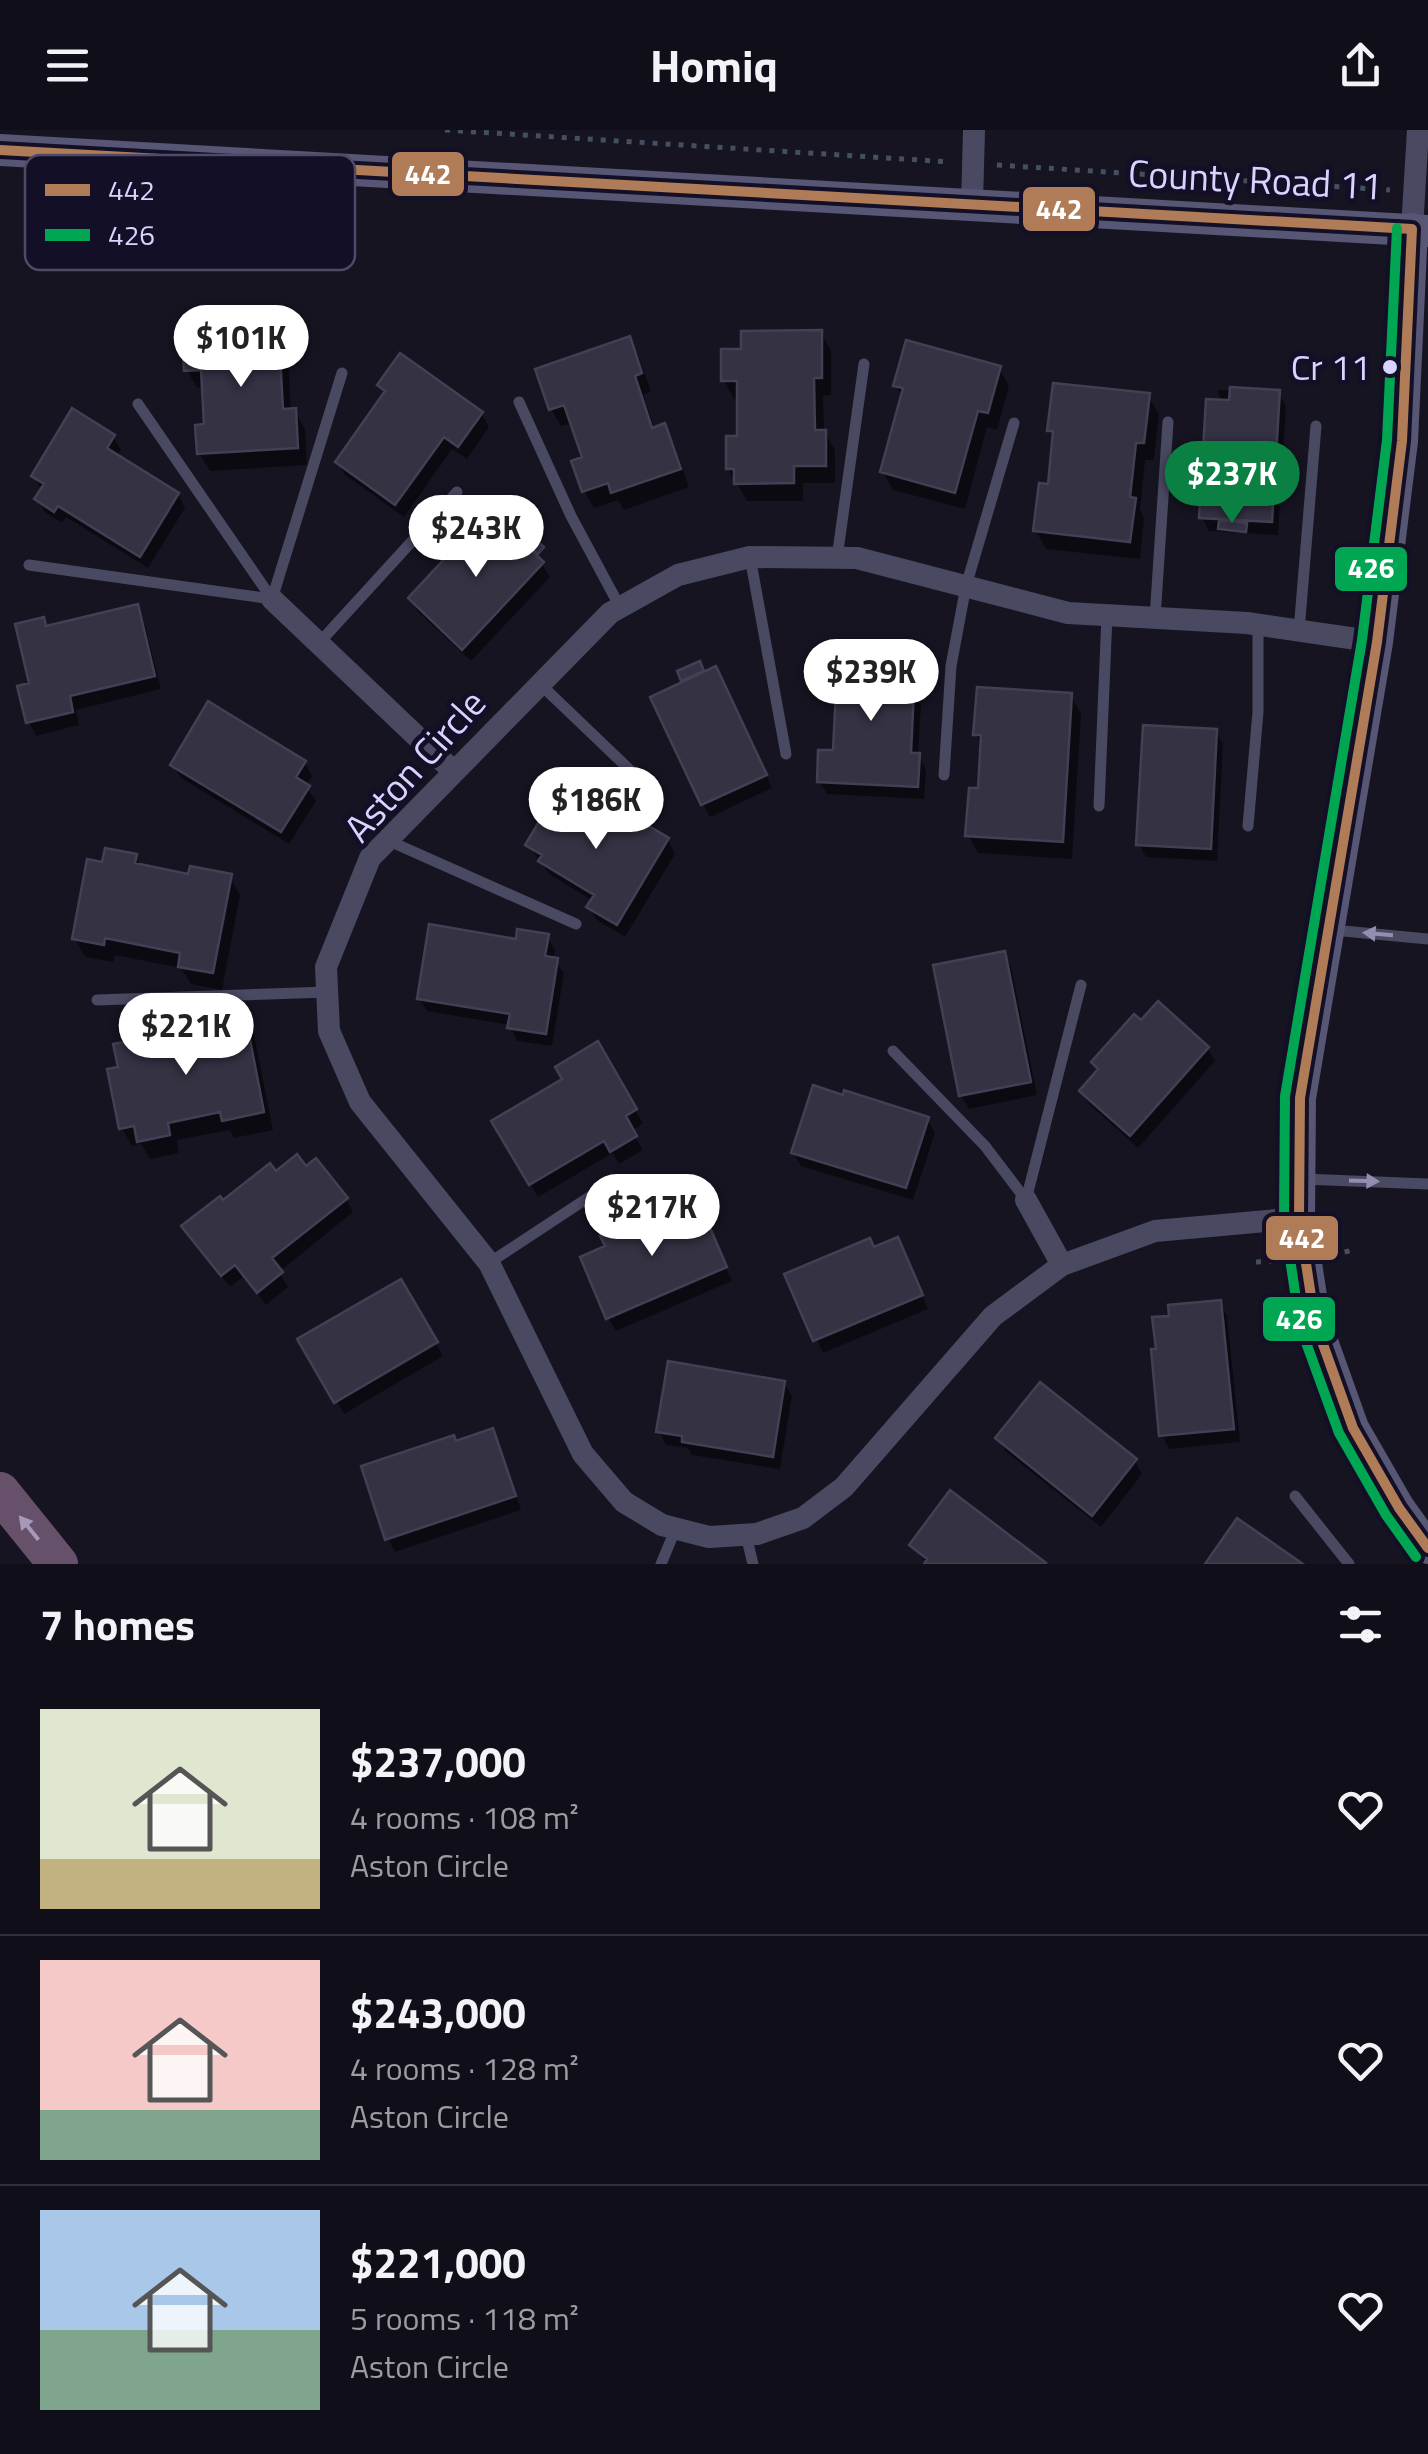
<!DOCTYPE html>
<meta charset="utf-8">
<style>
:root{--surface:#100f19;--page:#191822;--text:#f1f3f6;--muted:#9c9ca2;--line:#302f38;--accent:#0b8043}
body{margin:0;font-family:"Titillium Web",sans-serif;background:var(--page);color:var(--text);height:100vh;display:flex;flex-direction:column;font-size:38px;white-space:nowrap}
*{box-sizing:border-box;margin:0}
p{font-size:32px;color:var(--muted)}
.icon{flex:none;width:55px;height:55px;fill:none;stroke:currentColor;stroke-width:2;stroke-linecap:round;stroke-linejoin:round}
.map{position:relative;height:1434px;overflow:hidden}
.details{display:flex;flex-direction:column;background:var(--surface);flex:1}
.details>*{flex:none}
.price{position:absolute;translate:-50% -85px;padding:0 22px;border-radius:35px;background:#fff;color:#222;font-size:32px;line-height:65px;filter:drop-shadow(0 2px 5px #0008)}
.price::after{content:'';position:absolute;left:50%;top:60px;width:30px;height:22px;margin-left:-15px;background:inherit;clip-path:polygon(0 0,100% 0,50% 100%)}
.price.active{background:var(--accent);color:#fff}
ul{padding:0;list-style:none}
li{display:flex;align-items:center;gap:30px;height:250px;padding:0 40px}
li+li{border-top:2px solid var(--line)}
li span{display:grid;place-items:center;flex:none;width:280px;height:200px;border-radius:0px;color:#555}
li>.icon{margin-inline-start:auto}
span .icon{width:120px;height:120px;fill:#fffc;stroke-width:1}
li b{font-size:42px}
h2{display:flex;justify-content:space-between;align-items:center;height:120px;padding:0 40px;font-size:42px}
header{display:flex;justify-content:space-between;align-items:center;height:130px;padding:0 40px;background:var(--surface);font-size:45px;font-weight:700}
.map>svg:first-child{display:block}
</style>
<header><svg class="icon" aria-label="menu" viewBox="0 0 24 24"><path d="M4 6h16M4 12h16M4 18h16"/></svg>Homiq<svg class="icon" aria-label="share" viewBox="0 0 24 24"><path d="M12 15V3M7 8l5-5 5 5M5 13v7h14v-7"/></svg></header>
<div class="map">
<svg width="1428" height="1434" viewBox="0 0 1428 1434">
<rect width="100%" height="100%" fill="#161421"/>
<path fill="#0007" d="M277 193 287 211 291 281H295L305 299 307 335 210 341 199 323 207 297 204 257 197 258 187 240 244 202Z
M821 203 831 221V265H823L824 301 835 320V353H803V371H747L728 339 740 309 739 269H734L724 251 744 222Z
M629 210 639 227 651 262 643 264 655 300 664 296 674 314 689 357 624 380 618 370 594 378 584 361 585 329 573 293 561 296 551 279Z
M401 226 482 284 489 297 467 329 452 319 404 387 345 345 338 332 386 264 380 255Z
M999 238 1009 256 997 300 987 297 965 379 893 360 883 342 903 268 896 256Z
M1218 260H1227L1232 268 1278 262 1286 276 1278 405 1209 401 1202 387 1221 273Z
M1148 266 1159 284 1154 330H1145L1140 380 1144 388 1140 429 1046 419 1036 401 1050 357 1055 309 1050 300Z
M113 306 121 320 117 327 178 364 185 378 148 438 66 387 62 393 45 382 37 369 42 361 34 346Z
M542 434 550 447 471 531 418 482 411 469Z
M136 477 144 491 161 559 76 580 79 595 36 606 29 592 20 558 32 555 43 490 48 499Z
M904 527 911 541 910 562 921 575 918 625 926 639 924 669 827 664 819 651Z
M699 535 704 545 723 553 772 658 710 687 703 674 685 554 680 542Z
M1071 566 1081 584 1072 729 978 723 968 705 980 661 983 617 976 604Z
M1215 601 1223 614 1217 731 1146 727 1139 714Z
M305 633 312 646 306 656 316 671 289 714 181 648 173 635Z
M637 705 668 710 675 724 625 807 597 790 589 777 593 771 549 744 528 715Z
M135 727 141 737 190 746 230 747 240 765 222 860 191 854 181 838 115 825 113 832 85 827 75 809 104 735Z
M547 806 555 820 553 829 564 843 552 916 517 911 510 895 427 881 419 868 518 812Z
M1004 823 1011 837 1037 965 969 979 961 965Z
M244 887 254 905 273 1000 234 1008 230 1000 177 1010 179 1023 150 1029 141 1014 132 1016 122 998 121 939 148 916 202 905Z
M597 915 643 993 632 1002 643 1020 619 1034 613 1023 538 1067 494 992 566 950Z
M1207 918 1215 931 1138 1018 1089 974 1082 961Z
M927 989 935 1003 913 1070 801 1036 793 1023Z
M275 1045 346 1069 353 1082 279 1142 288 1157 266 1175 244 1146 230 1157 192 1109 223 1074Z
M705 1088 732 1151 616 1201 608 1188 657 1092Z
M874 1120 904 1123 928 1179 823 1223 787 1145Z
M400 1152 443 1226 344 1284 301 1210Z
M1220 1172 1227 1186 1240 1312 1169 1319 1162 1305 1158 1221 1172 1188Z
M784 1253 792 1266 780 1339 692 1325 688 1318 666 1315 659 1301Z
M492 1301 500 1315 521 1380 395 1422 388 1409 456 1313Z
M998 1308 1135 1331 1142 1344 1101 1397 1006 1322Z
M912 1415 1043 1434H927Z"/>
<path fill="#343243" stroke="#433f54" stroke-width="2.5" d="M278 190 283 279 296 278 298 318 197 324 195 295 204 294 201 240 184 241 182 204 241 200 240 193Z
M822 200V248H814L815 300H826V336H794V353L734 354V339H726V306H737V251H721V219H741V201Z
M630 206 642 243 635 246 652 298 665 293 681 339 611 363 608 353 582 362 571 331 582 327 564 275 549 280 535 239Z
M906 210 1001 236 988 283 978 281 955 363 880 342 903 258 893 256Z
M400 223 483 282 458 317 444 307 395 375 335 332 385 261 377 255Z
M1053 253 1150 263 1144 313H1136L1130 367 1136 368 1130 412 1033 401 1039 353 1048 354 1053 301H1047Z
M1230 257 1280 260 1272 392 1199 388 1206 269 1229 270Z
M72 278 115 305 107 318 179 363 140 427 58 376 54 382 34 369 44 354 31 346Z
M489 381 544 432 462 520 408 468Z
M514 389 544 417 538 424 508 396Z
M1219 390 1247 393 1246 402 1218 399Z
M138 474 155 546 70 566 73 582 26 593 17 556 29 553 15 494 44 487 46 496Z
M838 521 905 525 903 559H914L911 623H920L918 657 817 652 818 620H833Z
M700 531 704 541 681 551 677 541Z
M716 536 767 645 701 675 650 567Z
M977 557 1072 563 1063 712 965 706 969 658H978L981 605H973Z
M208 571 306 631 296 647 310 656 281 702 170 635Z
M1143 595 1217 599 1211 719 1136 715Z
M561 655 637 701 642 692 669 708 617 795 586 777 594 765 538 731 542 725 525 715Z
M105 718 137 724 135 733 188 744 190 736 232 744 213 843 178 837 180 823 105 808 104 815 72 809 87 729 102 732Z
M429 794 516 809 517 799 549 804 545 826 558 828 546 904 507 898 510 884 417 869Z
M1005 821 1031 952 959 966 933 835Z
M1158 871 1209 917 1130 1006 1079 961 1098 939 1091 932 1134 884 1141 890Z
M245 884 264 982 222 991 220 982 168 993 170 1005 137 1012 134 996 119 999 107 939 118 937 113 914 146 908 147 914 199 903 197 894Z
M598 911 637 979 626 986 637 1006 610 1022 604 1011 529 1055 491 991 562 949 555 937Z
M813 955 843 965 844 960 929 987 906 1058 791 1023Z
M297 1024 306 1036 316 1028 348 1068 272 1128 283 1142 257 1163 235 1135 221 1146 181 1096 220 1066 223 1070 270 1033 276 1041Z
M699 1072 727 1137 606 1189 580 1127 605 1116 600 1106 655 1083 658 1089Z
M898 1107 923 1165 813 1211 784 1144 870 1108 874 1117Z
M401 1149 438 1212 334 1273 297 1209Z
M1221 1170 1234 1299 1159 1306 1151 1219H1156L1152 1187 1169 1186 1168 1175Z
M668 1231 785 1251 773 1327 682 1312V1306L656 1302Z
M1040 1252 1137 1329 1092 1386 995 1308Z
M493 1298 516 1366 385 1410 361 1336 454 1305 456 1311Z
M950 1360 1046 1433 1045 1434H924L927 1429 909 1415Z
M1237 1388 1303 1434H1205Z"/>
<g fill="none" stroke-linecap="round" stroke-linejoin="round">
<path stroke="#44505f" stroke-width="5" stroke-dasharray="5 8" stroke-linecap="butt" d="M445 0 951 32
M997 35 1390 60
M1332 1125 1353 1120
M1256 1132 1276 1131"/>
<path stroke="#4a4962" stroke-width="11" d="M519 272 571 386 620 477
M138 274 272 469
M750 427 786 624
M837 428 864 234
M29 435 272 469
M272 469 342 243
M1155 488 1168 292
M1299 501 1316 296
M319 513 457 362
M539 553 655 664
M944 645 951 536 966 456 1014 293
M1099 676 1107 485
M1248 696 1258 582V494
M387 710 576 794
M1333 800 1428 809
M97 870 327 862
M893 921 985 1016 1026 1070
M1303 1049 1428 1054
M1026 1070 1081 855
M489 1133 612 1052
M1295 1366 1349 1434
M746 1405 753 1434
M661 1434 676 1398"/>
<path stroke="#4a4962" stroke-width="22" d="M972 74 974 0
M1412 99 1418 0
M272 469 452 640
M1026 1070 1062 1135
M1299 1088 1155 1101 1062 1135 993 1186 844 1357 803 1388 757 1404 709 1407 662 1395 624 1372 583 1324 489 1133 360 972 329 901 326 837 370 728 610 483 678 445 750 427 857 428 1068 483 1247 493 1377 512"/>
<path stroke="#575674" stroke-width="32" d="M0 20 1428 101
M1412 99 1402 311 1377 512 1300 968 1299 1088 1315 1192 1353 1298 1399 1378 1428 1418"/>
<path stroke="#67516a" stroke-width="40" d="M0 1362 58 1434"/>
<g stroke="#130f26" stroke-width="18">
<path id="bus-1" d="M0 20 1412 99
M1412 99 1402 311 1377 512 1300 968 1299 1088 1315 1192 1353 1298 1399 1378 1428 1418"/>
</g>
<g stroke="#130f26" stroke-width="18">
<path id="bus-2" d="M1397 98 1387 310 1362 510 1285 966 1284 1088 1300 1196 1339 1303 1386 1385 1416 1427"/>
</g>
<use href="#bus-1" stroke="#b07c57" stroke-width="10"/>
<use href="#bus-2" stroke="#00a651" stroke-width="10"/>
</g>
<defs><path id="oneway-solid" d="M-6-.8H1V-3.2L6.5 0L1 3.2V.8H-6Z" transform="scale(2.5)"/></defs>
<g fill="#928eb0">
<use href="#oneway-solid" transform="translate(1378 804) rotate(-175)"/>
<use href="#oneway-solid" transform="translate(1364 1051) rotate(2)"/>
</g>
<use fill="#a699bc" href="#oneway-solid" transform="translate(29 1398) rotate(-129)"/>
<circle fill="#d9d4ff" stroke="#130f26" stroke-width="4" cx="1390" cy="237" r="9"/>
<g text-anchor="middle" stroke-width="10" stroke-linejoin="round" paint-order="stroke">
<g font-size="36" fill="#d9d4ff" stroke="#130f26" text-anchor="end">
<text x="1371" y="250">Cr 11</text>
</g>
<g font-size="38" fill="#d9d4ff" stroke="#130f26">
<text transform="translate(1255 50) rotate(3)" y="13">County Road 11</text>
<text transform="translate(415 636) rotate(-48)" y="13">Aston Circle</text>
</g>
</g>
<rect x="25" y="25" width="330" height="115" rx="15" fill="#130f26" stroke="#4e4a67" stroke-width="2.5"/>
<rect x="45" y="54" width="45" height="12" fill="#b07c57"/>
<rect x="45" y="99" width="45" height="12" fill="#00a651"/>
<g font-size="28" fill="#d9d4ff">
<text x="108" y="70">442</text>
<text x="108" y="115">426</text>
</g>
<g stroke="#130f26" stroke-width="4">
<rect x="390" y="20" width="76" height="48" rx="10" fill="#b07c57"/>
<rect x="1021" y="55" width="76" height="48" rx="10" fill="#b07c57"/>
<rect x="1333" y="415" width="76" height="48" rx="10" fill="#00a651"/>
<rect x="1264" y="1084" width="76" height="48" rx="10" fill="#b07c57"/>
<rect x="1261" y="1165" width="76" height="48" rx="10" fill="#00a651"/>
</g>
<g font-size="28" text-anchor="middle" font-weight="bold" fill="#fff">
<text x="428" y="54">442</text>
<text x="1059" y="89">442</text>
<text x="1371" y="448">426</text>
<text x="1302" y="1118">442</text>
<text x="1299" y="1199">426</text>
</g>
</svg>
<b class="price" style="left:241px;top:260px">$101K</b>
<b class="price active" style="left:1232px;top:396px">$237K</b>
<b class="price" style="left:476px;top:450px">$243K</b>
<b class="price" style="left:871px;top:594px">$239K</b>
<b class="price" style="left:596px;top:722px">$186K</b>
<b class="price" style="left:186px;top:948px">$221K</b>
<b class="price" style="left:652px;top:1129px">$217K</b>
</div>
<section class="details">
<h2>7 homes<svg class="icon" aria-label="filters" viewBox="0 0 24 24"><path d="M4 7h16M4 17h16"/><circle cx="9" cy="7" r="2"/><circle cx="15" cy="17" r="2"/></svg></h2>
<ul>
<li><span style="background:linear-gradient(#dfe7d0 75%,#c2b280 0)"><svg class="icon" aria-label="home" viewBox="0 0 24 24"><path d="M3 11l9-7 9 7M6 9v11h12V9"/></svg></span><div><b>$237,000</b><p>4 rooms · 108 m²</p><p>Aston Circle</p></div><svg class="icon" aria-label="heart" viewBox="0 0 24 24"><path d="M12 20l-8-8c-3-5 5-10 8-4 3-6 11-1 8 4z"/></svg></li>
<li><span style="background:linear-gradient(#f6c9c9 75%,#7fa58c 0)"><svg class="icon" aria-label="home" viewBox="0 0 24 24"><path d="M3 11l9-7 9 7M6 9v11h12V9"/></svg></span><div><b>$243,000</b><p>4 rooms · 128 m²</p><p>Aston Circle</p></div><svg class="icon" aria-label="heart" viewBox="0 0 24 24"><path d="M12 20l-8-8c-3-5 5-10 8-4 3-6 11-1 8 4z"/></svg></li>
<li><span style="background:linear-gradient(#a9c7e8 60%,#7fa58c 0)"><svg class="icon" aria-label="home" viewBox="0 0 24 24"><path d="M3 11l9-7 9 7M6 9v11h12V9"/></svg></span><div><b>$221,000</b><p>5 rooms · 118 m²</p><p>Aston Circle</p></div><svg class="icon" aria-label="heart" viewBox="0 0 24 24"><path d="M12 20l-8-8c-3-5 5-10 8-4 3-6 11-1 8 4z"/></svg></li>
</ul>
</section>
